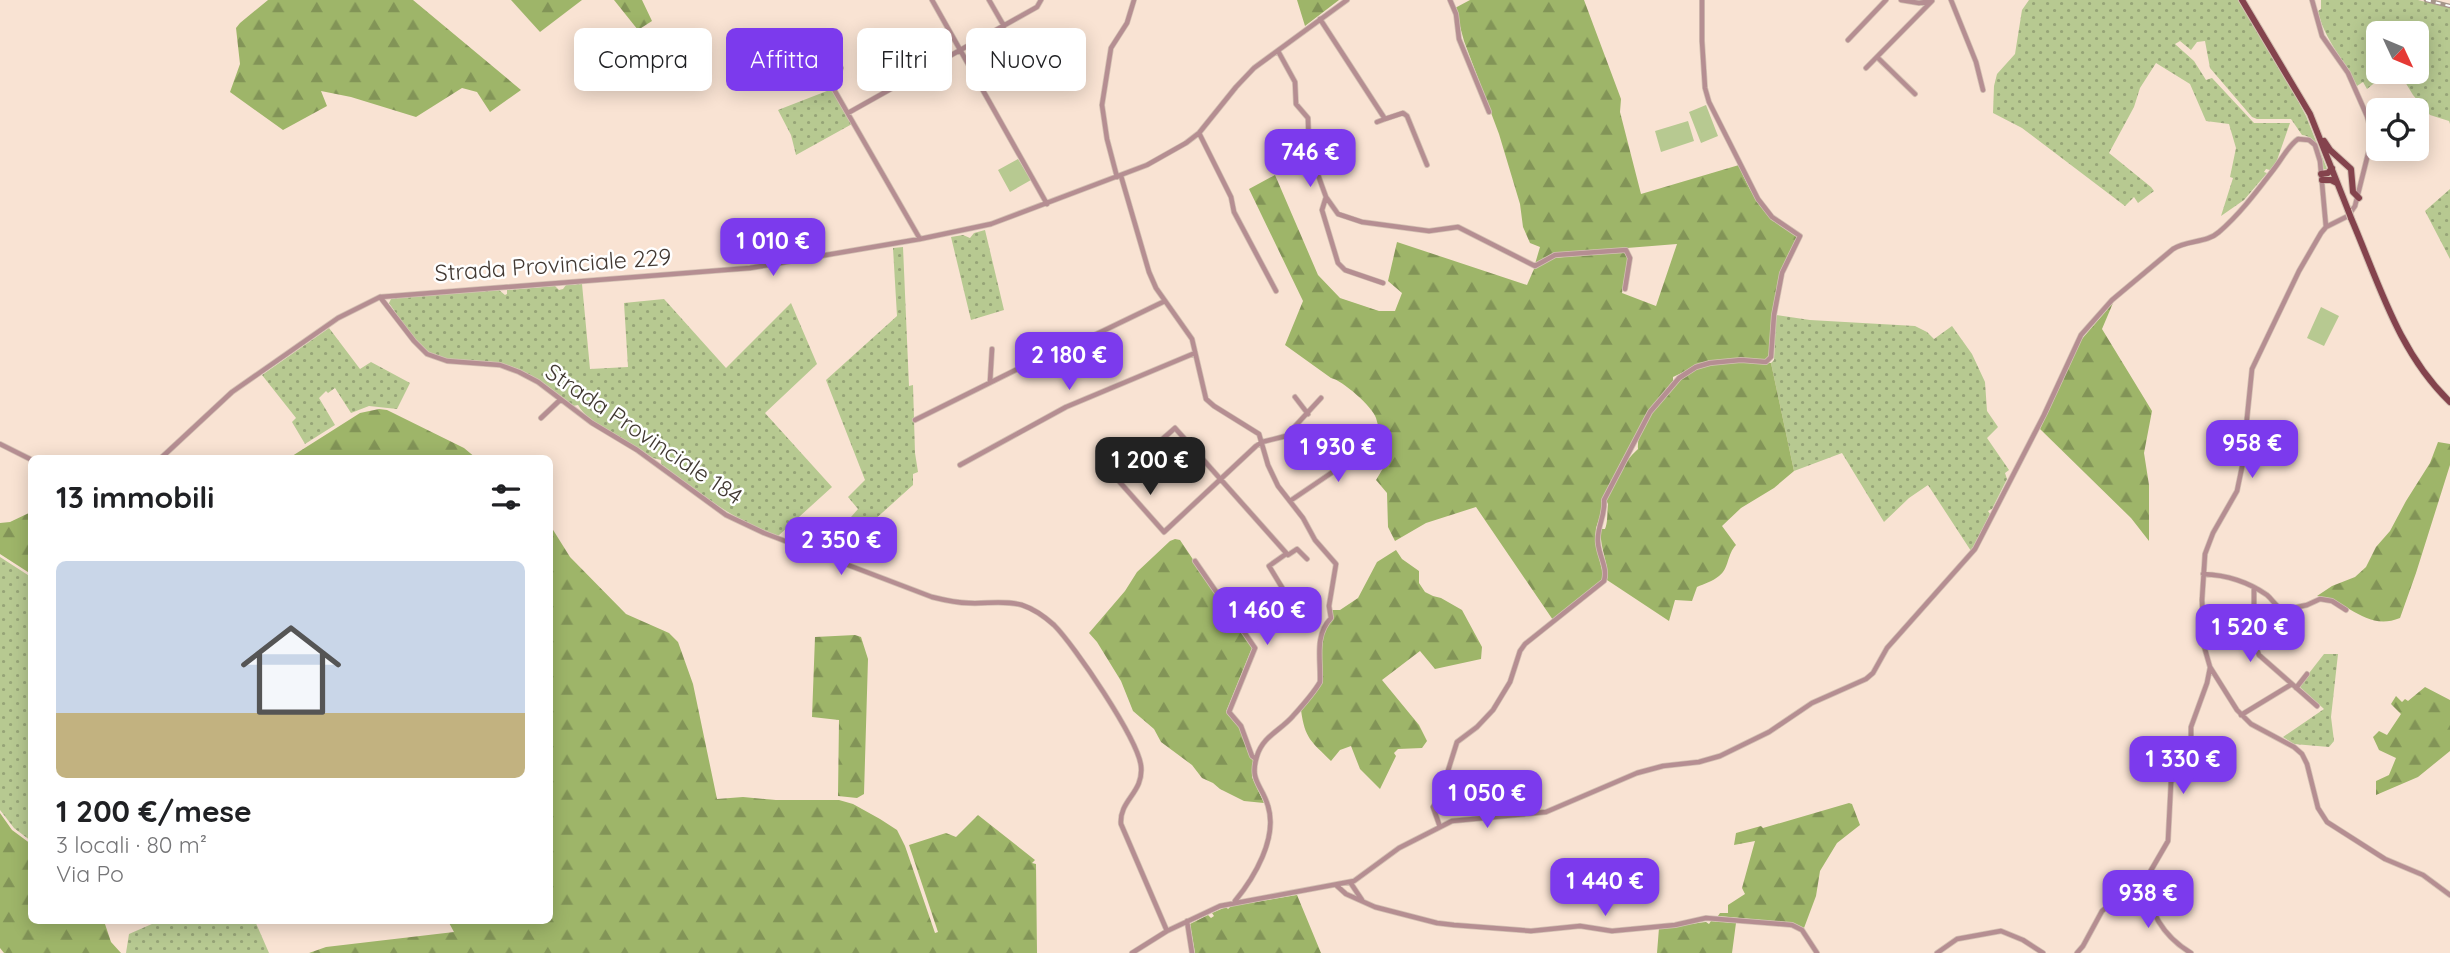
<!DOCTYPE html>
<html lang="it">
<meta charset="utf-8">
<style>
:root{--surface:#fff;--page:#f6f6f6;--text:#202124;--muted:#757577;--line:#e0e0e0;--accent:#7c3aed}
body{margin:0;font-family:Quicksand,sans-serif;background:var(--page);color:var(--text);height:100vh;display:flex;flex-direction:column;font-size:26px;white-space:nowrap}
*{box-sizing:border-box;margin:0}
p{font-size:23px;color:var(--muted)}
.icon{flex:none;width:38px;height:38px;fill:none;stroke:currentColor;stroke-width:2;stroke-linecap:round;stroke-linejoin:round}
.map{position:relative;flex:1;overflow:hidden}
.sheet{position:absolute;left:28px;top:455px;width:525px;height:469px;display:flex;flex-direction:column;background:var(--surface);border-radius:10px;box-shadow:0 4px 18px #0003}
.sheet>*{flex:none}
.banner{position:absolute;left:574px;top:28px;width:665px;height:63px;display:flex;gap:14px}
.needle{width:46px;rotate:134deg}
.tools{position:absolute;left:2366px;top:21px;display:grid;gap:14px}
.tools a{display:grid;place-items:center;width:63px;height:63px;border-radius:10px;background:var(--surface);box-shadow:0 4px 18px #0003;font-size:35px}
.price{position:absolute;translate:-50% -60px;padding:0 16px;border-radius:14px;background:var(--accent);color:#fff;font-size:23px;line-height:46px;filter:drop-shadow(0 2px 4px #0008)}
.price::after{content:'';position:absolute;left:50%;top:42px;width:21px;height:16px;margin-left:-10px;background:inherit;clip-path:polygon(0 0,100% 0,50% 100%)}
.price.active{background:#222;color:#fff}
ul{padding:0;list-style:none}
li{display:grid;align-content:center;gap:14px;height:371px;padding:0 28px}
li+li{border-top:2px solid var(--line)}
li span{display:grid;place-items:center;height:217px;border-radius:10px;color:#555}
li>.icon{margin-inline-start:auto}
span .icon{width:126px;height:126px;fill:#fffc;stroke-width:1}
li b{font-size:30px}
h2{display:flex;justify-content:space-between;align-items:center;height:84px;padding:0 28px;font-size:30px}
.pill{padding:0 24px;border-radius:10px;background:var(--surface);box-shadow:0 4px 18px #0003;font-size:24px;line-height:63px}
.pill.active{background:var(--accent);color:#fff}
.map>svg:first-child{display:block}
</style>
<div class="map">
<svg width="2450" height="953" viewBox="0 0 2450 953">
<defs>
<pattern id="grass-dots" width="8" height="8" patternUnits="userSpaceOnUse" patternTransform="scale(1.75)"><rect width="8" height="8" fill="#b7c991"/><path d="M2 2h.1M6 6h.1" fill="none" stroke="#96a477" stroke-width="1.8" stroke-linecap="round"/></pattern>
<pattern id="forest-firs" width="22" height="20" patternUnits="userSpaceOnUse" patternTransform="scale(1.75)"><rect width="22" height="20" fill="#9eb569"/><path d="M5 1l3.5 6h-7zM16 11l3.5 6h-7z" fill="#829457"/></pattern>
</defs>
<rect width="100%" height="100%" fill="#f9e3d3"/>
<path fill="url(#grass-dots)" d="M2029 0H2238L2286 78 2306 116 2327 169H2323C2320 154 2319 137 2302 135L2291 119H2257L2252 117 2210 68 2205 41 2197 42 2191 50 2180 41 2175 44 2194 61 2206 80 2212 78 2254 123H2290L2276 163 2270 170 2266 169 2264 172 2267 173 2244 200 2221 216 2233 178 2230 177 2236 148 2229 124 2206 121 2190 84 2156 63 2140 88 2134 107 2109 153 2151 187 2154 191 2138 203 2134 197 2125 206 2022 128 1993 113 1994 86 1997 74 2015 54 2022 10Z
M2321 0H2418L2450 8V124L2449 121 2430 115 2413 95 2399 72H2417V33H2378V72H2388L2367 89 2363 82 2357 86C2345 60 2324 40 2318 11L2321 9Z
M832 89 852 124 796 155 791 135 778 110Z
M2450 189V259L2425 211Z
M985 230 1004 310 971 320 951 237 963 235 970 238 974 233Z
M903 247 909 386 913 385 915 453 918 472 913 474V485L862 531 851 517 858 509 848 497 865 480 826 380 897 316 893 248Z
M582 284 590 369 628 367 624 303 664 299 726 368 791 303 817 364 765 413 832 487 778 536C733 520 698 493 661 464V460L653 458C631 443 590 426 578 405L573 406C550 388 528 369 499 363 478 359 450 364 430 353 413 342 401 320 389 303L391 299 397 297 499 290 505 295 507 294V290L555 286 559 290 563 289 566 285Z
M1776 315 1810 320 1915 326 1927 332 1934 339 1952 326 1972 354 1985 382 1987 411 1998 427 1987 438 2009 470 2005 473 2007 479 1992 509 1988 511 1990 514 1971 551 1928 485 1909 498 1884 522 1842 453 1794 471 1771 363 1774 360Z
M329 328 360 369 371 362 410 383 397 409 369 406 351 413 335 388 328 393 326 391 319 398 335 425 305 444 292 422 296 418 262 375Z
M0 557 31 577V841L14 828 0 810Z
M2324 654H2338L2331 717 2334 741 2329 747 2294 744 2283 737 2324 709 2299 686Z
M161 920 255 921 269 953H126L129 934Z"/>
<path fill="url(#forest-firs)" d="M268 0H413L521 90 490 112 477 92 462 88 416 117 351 97 321 91 327 106 283 130 230 92 240 64 236 28 240 23Z
M511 0H582L540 32Z
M614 0H642L652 21 638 30Z
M1297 0H1339L1305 26Z
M1470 0H1584L1621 99 1620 112 1641 194 1739 165C1748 189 1762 213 1784 228 1788 231 1794 233 1798 236L1780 273 1770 356 1766 360 1738 359 1707 361 1673 377V381C1642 417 1623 459 1601 501L1604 505 1596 528 1595 541 1604 578 1553 620 1476 507 1426 523 1395 541 1388 527 1387 493 1376 480 1388 460C1380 444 1381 434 1376 418 1373 407 1342 380 1331 378L1285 345 1303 301 1249 189 1275 175 1318 275 1340 298 1379 311H1395L1402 293 1388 281 1397 242 1527 285 1534 269 1554 258 1623 251 1628 257 1622 293 1656 306 1677 244 1564 253 1535 264 1540 247 1530 243 1523 227 1520 204 1499 134 1464 41 1455 8Z
M2113 303 2102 329 2152 411 2144 453 2149 485V541L2131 518 2040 429 2081 340Z
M1742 361 1771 363 1794 471 1774 488 1741 508 1722 526 1736 545C1727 554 1729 569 1719 576 1713 581 1704 584 1697 587L1692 601 1675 600 1669 621 1607 580C1609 562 1599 547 1601 529H1605C1608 522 1607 512 1608 504L1606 500C1615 482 1622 463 1638 449 1635 425 1676 378 1698 368 1711 363 1727 363 1742 361Z
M379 409 387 410 464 448 476 458H289L360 413Z
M2438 442 2450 444V465L2416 573 2400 618C2365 632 2348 599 2317 596L2332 586 2355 577 2366 567 2376 547 2390 531 2406 501 2430 463Z
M31 512V574L0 554V523L10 522Z
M550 525 570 557 626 614 669 633 678 642 693 684 717 799 743 797 776 800H839L853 804 880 819 897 830 905 846 935 933 938 932 909 845 946 833 956 837 978 815 1035 860 1032 863 1036 864 1037 953H309L326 947 454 932 448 921 550 920Z
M1175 539 1180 540 1252 648 1226 712 1239 727 1253 761 1252 777 1264 803 1244 801 1220 789 1213 783 1202 778 1192 765 1161 742 1154 729 1133 711 1121 681 1097 642 1089 633 1125 591 1137 572 1170 541Z
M1396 550 1402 559 1419 571V583L1425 592 1433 596 1441 598 1462 610 1482 647 1481 659 1435 669 1420 651 1382 680 1419 725 1427 741 1422 748 1398 749 1394 753 1396 756 1380 789 1360 769 1351 746 1340 750 1331 761C1311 741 1305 739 1301 710L1321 684 1322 671 1320 645 1332 610H1340L1358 598 1377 562Z
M855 635 861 637 868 659 864 794 857 798 838 796 839 720 812 717 815 637Z
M2425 687 2450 700V751L2418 777 2376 795V781L2389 775 2396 758 2379 750 2373 737 2379 731 2387 735 2401 714 2391 704 2396 696 2402 702 2405 699 2408 701Z
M1849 803 1852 804 1860 825 1837 843 1820 871 1816 896 1804 928 1793 923 1718 916 1720 913H1728V905L1745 894 1742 888 1755 841 1734 845 1736 833 1761 826 1763 828Z
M0 813 12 830 31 844 32 920 104 921 111 942 121 953H4L0 948Z
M1297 895 1321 953H1195L1190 924 1208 915 1211 918 1214 916 1212 913 1226 907 1228 909 1231 906Z
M1711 921 1736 923 1732 953H1657L1659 928 1706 922 1709 924Z"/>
<path fill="#b7c991" d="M1706 105 1718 136 1701 143 1689 112Z
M1688 121 1694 141 1661 152 1655 131Z
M1018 159 1031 180 1010 192 998 170Z
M2321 307 2339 316 2324 346 2307 338Z"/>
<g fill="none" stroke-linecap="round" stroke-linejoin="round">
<g stroke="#d4c1b3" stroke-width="6">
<path id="minor" d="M932 0 1047 204
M989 0 1004 26
M1450 0 1456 14 1459 39 1489 112
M1901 0 1919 3 1931 1
M1951 0 1976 62 1983 90
M2312 0 2322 36 2348 73 2367 116 2370 127V146L2355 206 2348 216 2326 227 2321 233 2299 271 2252 369 2242 467 2237 491 2213 533 2205 554 2202 600 2204 646 2210 667 2237 710 2251 724 2294 747 2302 754 2307 764 2318 808 2327 822 2385 859 2423 875 2450 895
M1320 19 1385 119 1403 113 1407 116 1427 165
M1848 40 1886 0
M830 50 841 68 839 73 828 79 920 239
M1278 51 1295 82 1296 104 1308 118 1309 150 1326 197 1322 210 1338 263 1345 270 1383 283
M1877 57 1915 94
M1866 68 1932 1
M848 113 1037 7 1041 0
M1377 122 1385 119
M1199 133 1231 197 1234 212 1276 291
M1121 176 1149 272 1156 288 1192 339 1206 399 1214 406 1259 434 1268 465 1278 486 1303 518 1315 540 1336 564 1329 606 1331 618C1314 636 1321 659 1320 682 1313 694 1302 706 1293 716 1280 731 1263 736 1257 756 1249 781 1262 785 1268 806 1278 838 1254 878 1235 901
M1117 177 1107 139 1102 105 1111 48 1127 23 1134 0
M1326 197 1338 214 1362 222 1429 231 1458 227 1535 266 1555 255 1626 250 1630 258 1625 289
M380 297 414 341 427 354 447 361 500 365 519 372 538 382 592 423 637 450 726 515 764 533 932 597C944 600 956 603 969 603 987 604 1004 600 1022 605 1034 609 1044 616 1054 625 1074 645 1138 739 1141 766 1144 793 1119 800 1121 824L1167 931
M990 382 992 349
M1295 397 1308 414
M541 418 560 400
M915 420 1066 345 1078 343 1165 301
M0 444 32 460
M161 458 232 392 338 318 380 297 750 268 920 239 991 224 1147 165 1186 143 1199 133 1236 87 1254 68 1347 0
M960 465 1066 407 1195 353
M1290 501 1371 446
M1286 554 1269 566 1303 622
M1307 559 1297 549 1288 555 1175 428 1117 479 1164 532 1256 446 1262 442 1286 436 1321 398
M1195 561 1255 648 1229 712 1241 726 1252 756 1256 759
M2203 574C2226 575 2247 581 2267 595 2273 600 2276 607 2283 610L2307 605 2320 599 2332 601 2346 610
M2254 589V642L2259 655 2317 706
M2296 688 2307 674
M2241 715 2292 684
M1440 827 1433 807 1440 796 1457 742 1477 727 1493 710 1510 682 1520 651 1525 644 1604 581C1608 568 1599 556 1598 543 1596 528 1606 515 1604 500L1650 412 1679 378 1696 367 1710 363 1741 360 1766 362 1771 357 1774 315 1782 273 1800 236 1772 217 1758 199 1709 102 1705 88 1702 41V0
M2143 879C2151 912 2161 935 2191 953
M1350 882 1362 900
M1336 885 1346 894 1375 907 1437 923 1454 925 1531 931 1580 926 1612 931 1675 925 1706 918 1792 925 1802 930 1817 953
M1187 921 1192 953
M1132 953 1167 931 1220 906 1354 881 1399 848 1452 821 1546 812 1637 773 1663 766 1699 762 1720 756 1769 732 1812 703 1866 679 1873 673 1887 648 1975 549 2044 415 2081 335 2112 300 2173 249C2187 240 2207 243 2219 232 2240 214 2257 191 2274 169 2282 159 2288 146 2298 139L2309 140 2315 145 2320 161 2326 227
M1937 953 1957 939 2001 931 2023 940 2043 953
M2077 953 2083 946 2102 911 2150 872 2168 841 2171 782 2191 752V727L2207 683 2210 668"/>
</g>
<g stroke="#d4c1b3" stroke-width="8">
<path id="major" d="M2242 0 2310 114 2348 210
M2324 141 2330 150 2351 169 2353 192 2359 198
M2321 174 2328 173 2332 168
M2322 180H2331L2337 183
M2351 218C2379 283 2398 352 2450 402"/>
</g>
<use href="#minor" stroke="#b58e92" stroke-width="4.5"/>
<use href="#major" stroke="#84434d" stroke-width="6"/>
<g stroke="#a6968a" stroke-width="4.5">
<path id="rail" d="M2426 0 2450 6"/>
</g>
<use href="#rail" stroke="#fff" stroke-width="2" stroke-dasharray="5" stroke-linecap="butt"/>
<g stroke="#d4c1b3" stroke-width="8" stroke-linecap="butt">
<path id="major-bridge" d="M2348 210 2351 218"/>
</g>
<use href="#major-bridge" stroke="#84434d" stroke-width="6"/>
</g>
<g text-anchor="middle" stroke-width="5" stroke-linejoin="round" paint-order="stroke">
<g font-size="23" fill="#413832" stroke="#fff">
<text transform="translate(553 265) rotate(-4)" y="8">Strada Provinciale 229</text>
<text transform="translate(644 434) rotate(34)" y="8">Strada Provinciale 184</text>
</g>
</g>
</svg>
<div class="tools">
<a><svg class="needle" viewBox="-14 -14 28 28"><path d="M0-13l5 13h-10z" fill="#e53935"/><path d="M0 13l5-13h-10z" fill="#757577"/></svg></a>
<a><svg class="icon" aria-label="locate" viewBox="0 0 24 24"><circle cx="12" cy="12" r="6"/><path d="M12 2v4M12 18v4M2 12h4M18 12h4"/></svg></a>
</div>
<b class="price" style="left:1310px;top:189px">746 €</b>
<b class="price" style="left:773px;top:278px">1 010 €</b>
<b class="price" style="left:1069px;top:392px">2 180 €</b>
<b class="price" style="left:2252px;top:480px">958 €</b>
<b class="price" style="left:1338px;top:484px">1 930 €</b>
<b class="price active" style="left:1150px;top:497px">1 200 €</b>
<b class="price" style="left:841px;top:577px">2 350 €</b>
<b class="price" style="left:1267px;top:647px">1 460 €</b>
<b class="price" style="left:2250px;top:664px">1 520 €</b>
<b class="price" style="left:2183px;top:796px">1 330 €</b>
<b class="price" style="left:1487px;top:830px">1 050 €</b>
<b class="price" style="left:1605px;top:918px">1 440 €</b>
<b class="price" style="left:2148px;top:930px">938 €</b>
<div class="banner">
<a class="pill">Compra</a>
<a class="pill active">Affitta</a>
<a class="pill">Filtri</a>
<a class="pill">Nuovo</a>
</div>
<section class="sheet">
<h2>13 immobili<svg class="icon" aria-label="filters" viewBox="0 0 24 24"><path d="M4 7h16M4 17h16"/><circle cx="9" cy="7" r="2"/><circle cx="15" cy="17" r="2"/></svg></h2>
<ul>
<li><span style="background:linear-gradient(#c9d6e8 70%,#c2b280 0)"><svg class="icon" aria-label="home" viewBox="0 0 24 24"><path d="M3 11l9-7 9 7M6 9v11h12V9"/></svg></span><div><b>1 200 €/mese</b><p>3 locali · 80 m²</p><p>Via Po</p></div></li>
</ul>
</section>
</div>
